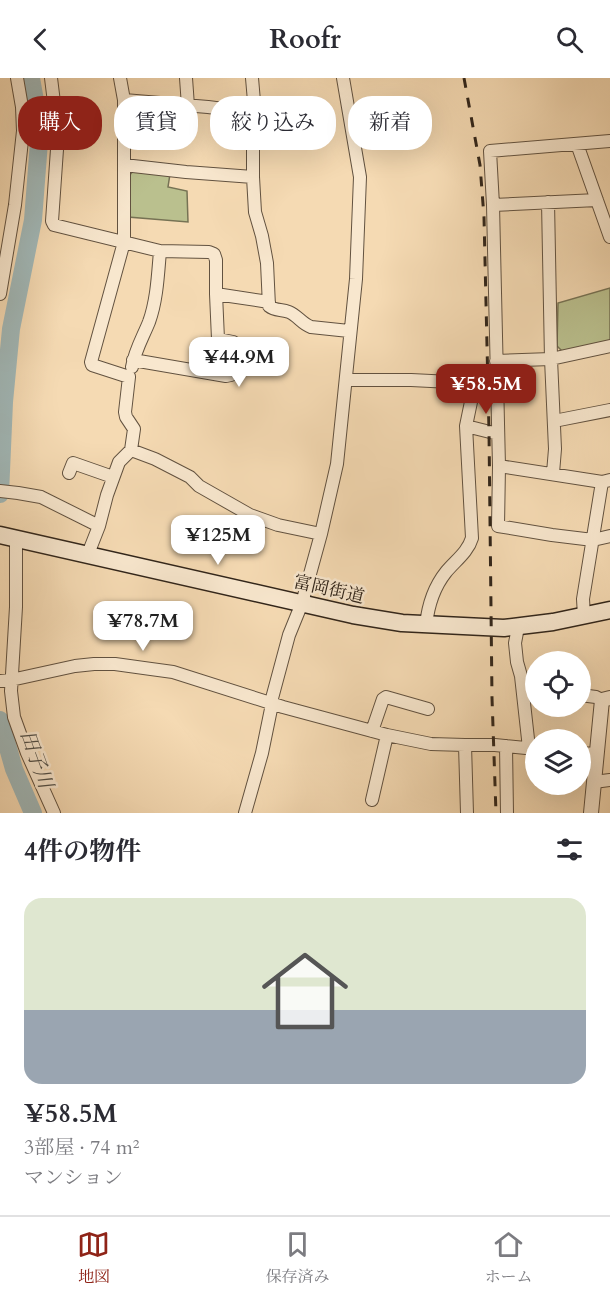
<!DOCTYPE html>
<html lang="ja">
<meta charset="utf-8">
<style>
:root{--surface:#fff;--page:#f2f2f3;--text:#2b2b33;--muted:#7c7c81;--line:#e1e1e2;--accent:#8f2418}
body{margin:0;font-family:Cardo,"Noto Serif JP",serif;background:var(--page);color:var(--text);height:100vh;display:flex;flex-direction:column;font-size:22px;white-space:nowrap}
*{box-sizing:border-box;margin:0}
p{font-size:20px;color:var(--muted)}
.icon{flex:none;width:33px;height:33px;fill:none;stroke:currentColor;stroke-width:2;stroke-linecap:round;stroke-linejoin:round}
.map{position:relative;height:735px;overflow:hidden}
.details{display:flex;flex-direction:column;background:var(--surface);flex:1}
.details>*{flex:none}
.guide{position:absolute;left:18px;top:18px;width:574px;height:54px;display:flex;gap:12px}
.fabs{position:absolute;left:525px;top:573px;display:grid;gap:12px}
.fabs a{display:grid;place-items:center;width:66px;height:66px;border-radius:50%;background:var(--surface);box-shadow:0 6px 24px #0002;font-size:30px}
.price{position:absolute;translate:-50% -51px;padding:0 14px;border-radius:12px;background:#fff;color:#222;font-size:20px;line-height:39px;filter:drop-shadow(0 2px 3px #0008)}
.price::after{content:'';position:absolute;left:50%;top:36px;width:18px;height:14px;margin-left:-9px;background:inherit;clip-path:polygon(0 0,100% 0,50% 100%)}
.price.on{background:var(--accent);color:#fff}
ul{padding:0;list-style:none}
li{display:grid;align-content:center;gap:12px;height:318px;padding:0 24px}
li+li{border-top:2px solid var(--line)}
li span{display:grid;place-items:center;height:186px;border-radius:18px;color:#555}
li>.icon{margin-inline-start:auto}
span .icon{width:108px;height:108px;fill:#fffc;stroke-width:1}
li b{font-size:26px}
h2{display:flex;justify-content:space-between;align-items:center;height:72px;padding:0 24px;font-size:26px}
.pill{padding:0 21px;border-radius:24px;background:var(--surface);box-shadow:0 6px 24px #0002;font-size:21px;line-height:54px}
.pill.on{background:var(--accent);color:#fff}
header{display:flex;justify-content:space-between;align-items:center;height:78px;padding:0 24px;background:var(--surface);font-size:27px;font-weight:700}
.tab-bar{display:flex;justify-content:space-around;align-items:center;height:84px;border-top:2px solid var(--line);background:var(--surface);font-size:16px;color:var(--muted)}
.tab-bar a{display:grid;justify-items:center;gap:3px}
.tab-bar .on{color:var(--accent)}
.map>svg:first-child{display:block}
</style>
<header><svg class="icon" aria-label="back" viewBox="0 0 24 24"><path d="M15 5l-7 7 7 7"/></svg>Roofr<svg class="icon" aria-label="search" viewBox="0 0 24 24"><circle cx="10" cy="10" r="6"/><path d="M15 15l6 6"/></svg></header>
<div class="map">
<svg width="610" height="735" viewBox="0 0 610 735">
<rect width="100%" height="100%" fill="#f5dab3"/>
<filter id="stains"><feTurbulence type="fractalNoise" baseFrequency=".00333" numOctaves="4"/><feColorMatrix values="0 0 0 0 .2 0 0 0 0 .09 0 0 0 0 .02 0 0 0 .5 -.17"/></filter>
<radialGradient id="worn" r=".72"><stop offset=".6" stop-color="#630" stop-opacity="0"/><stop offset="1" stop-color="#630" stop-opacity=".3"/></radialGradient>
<path fill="#bac08e" stroke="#767254" stroke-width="1.5" d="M133 93 170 96 168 109 187 113 188 144 128 139 129 98Z
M610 210V264L563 274 557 268 558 225Z"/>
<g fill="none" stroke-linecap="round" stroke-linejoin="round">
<path stroke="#a1b8b8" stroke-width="18" d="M0 416 4 324 11 251 33 142 40 51 31 0
M0 642 14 691 33 735"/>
<g stroke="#625240" stroke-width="14">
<path id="minor" d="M51 0 58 57 52 143 54 147 160 173 209 174 214 176 216 182V216L269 224
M186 0 188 28
M124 22 208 29 255 35
M610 63 490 73 493 127 499 388 602 404 610 402
M577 66 610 159
M124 87 186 94 253 99V67L255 35 252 0
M253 99 255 134 262 158 267 185 269 228C275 233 281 231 289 234 297 237 302 246 311 249L349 253
M548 124 551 281 555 371 553 395
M493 127 597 122
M0 216 15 127 23 53 22 29 17 0
M133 282 226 298 231 297C237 290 239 276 238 267L233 264 218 261 216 216
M496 283 551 281 610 268
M132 289C135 272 143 259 149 244 157 222 158 196 160 173
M346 302H411L451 304 467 303 471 312 472 319 466 348 472 460C468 474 455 483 446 494 434 509 428 528 426 547
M554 343 610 332
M466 348 498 356
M131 372 155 381 190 399 199 408 250 437 278 447 321 456
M499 388 498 448 552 457 593 462 610 458
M69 395 73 385 113 399
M0 413 18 415 41 419 99 448
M16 460V529L11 613 14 639 27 675 54 735
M88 476 99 448 107 417 119 384 131 372 134 351 126 339 125 334 129 299 92 287 91 284 124 164V22L120 0
M584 538 583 521 602 404
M518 549 515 565 517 584 521 598 529 670
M0 603 11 602 75 588 94 586H115L151 591 173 594 283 629 387 657 431 666 465 667H495L536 671
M580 617 596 619 602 622
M372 653 383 621 386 619 428 631
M465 667 467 735
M506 668 507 735
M580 675 597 676
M594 704 610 702
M372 722 387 657
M245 735 262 675 271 631V624L289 557 302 525 321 456 337 386 356 201 360 99 343 0"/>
</g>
<g stroke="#625240" stroke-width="16">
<path id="tertiary" d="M591 735 602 622 610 620"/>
</g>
<g stroke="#31251a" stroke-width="19">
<path id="secondary" d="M0 457 353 537 402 545 504 550 553 544 610 532"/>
</g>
<use href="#minor" stroke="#f8e7ce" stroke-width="12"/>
<use href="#tertiary" stroke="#f8e7ce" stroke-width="14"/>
<use href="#secondary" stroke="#f8e7ce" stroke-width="16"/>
<path stroke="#31251a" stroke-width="3" stroke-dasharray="10 10" stroke-linecap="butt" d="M464 0 480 87 484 139 489 353 492 620 496 735"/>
</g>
<g text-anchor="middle" stroke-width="5" stroke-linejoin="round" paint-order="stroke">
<g font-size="18" fill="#31251a" stroke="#f8e7ce">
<text transform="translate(329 511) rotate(13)" y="6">富岡街道</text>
</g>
<g font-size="20" font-style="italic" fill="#535149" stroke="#f8e7ce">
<text transform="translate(37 681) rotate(70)" y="7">田子川</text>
</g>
</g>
<rect width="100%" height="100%" filter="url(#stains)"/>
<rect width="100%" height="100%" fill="url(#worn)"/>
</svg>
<div class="fabs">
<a><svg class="icon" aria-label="locate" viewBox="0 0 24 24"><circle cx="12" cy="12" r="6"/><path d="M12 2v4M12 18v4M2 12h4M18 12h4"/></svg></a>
<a><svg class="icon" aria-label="layers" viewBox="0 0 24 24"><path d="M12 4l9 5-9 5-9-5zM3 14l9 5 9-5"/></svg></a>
</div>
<b class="price" style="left:239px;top:310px">¥44.9M</b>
<b class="price on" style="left:486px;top:337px">¥58.5M</b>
<b class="price" style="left:218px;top:488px">¥125M</b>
<b class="price" style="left:143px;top:574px">¥78.7M</b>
<div class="guide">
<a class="pill on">購入</a>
<a class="pill">賃貸</a>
<a class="pill">絞り込み</a>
<a class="pill">新着</a>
</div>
</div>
<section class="details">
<h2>4件の物件<svg class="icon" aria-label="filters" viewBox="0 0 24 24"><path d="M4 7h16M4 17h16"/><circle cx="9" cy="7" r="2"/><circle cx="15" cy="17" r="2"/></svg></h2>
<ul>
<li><span style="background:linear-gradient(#dfe7d0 60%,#9aa5b1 0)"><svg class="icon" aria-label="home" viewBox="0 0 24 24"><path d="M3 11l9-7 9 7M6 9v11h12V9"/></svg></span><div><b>¥58.5M</b><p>3部屋 · 74 m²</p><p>マンション</p></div></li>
</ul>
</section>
<nav class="tab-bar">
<a class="on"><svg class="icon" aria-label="map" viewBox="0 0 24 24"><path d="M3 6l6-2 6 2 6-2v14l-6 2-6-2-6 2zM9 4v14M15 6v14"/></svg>地図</a>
<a><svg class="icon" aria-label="saved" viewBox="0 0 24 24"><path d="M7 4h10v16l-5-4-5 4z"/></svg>保存済み</a>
<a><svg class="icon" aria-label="home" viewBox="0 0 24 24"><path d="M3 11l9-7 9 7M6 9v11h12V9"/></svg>ホーム</a>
</nav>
